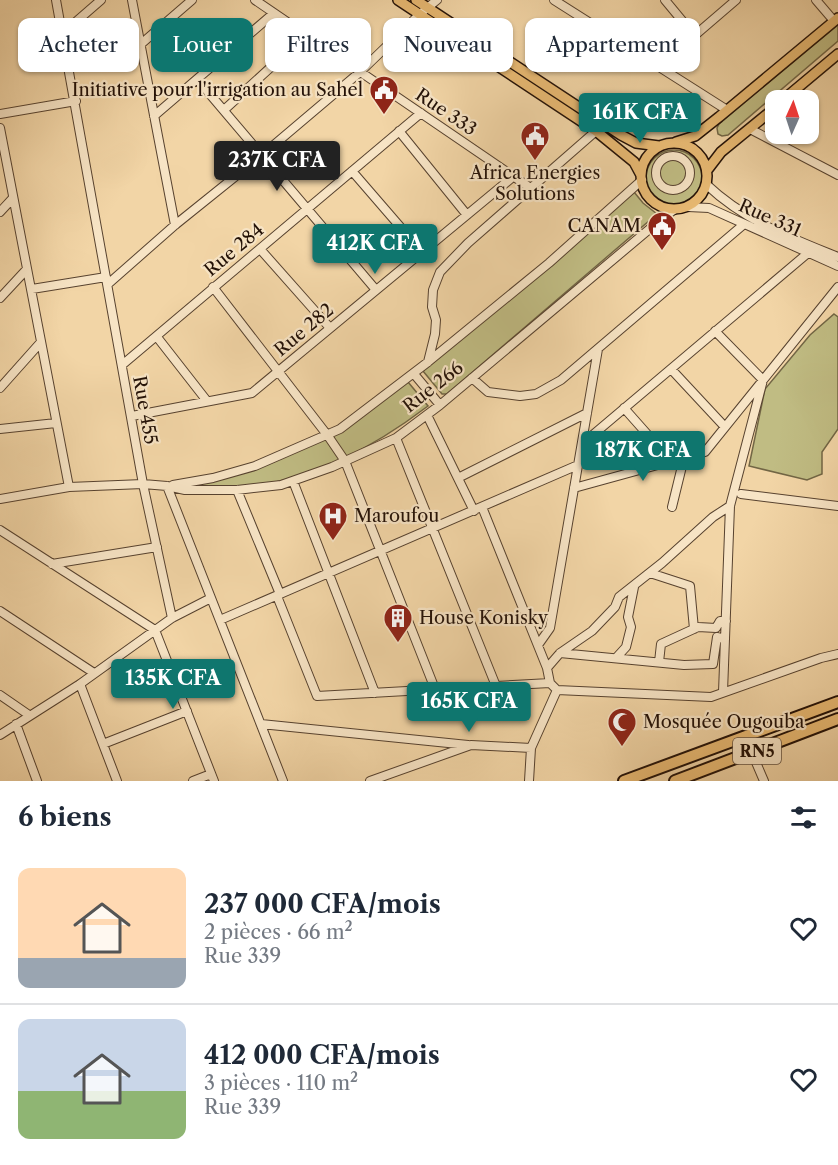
<!DOCTYPE html>
<html lang="fr">
<meta charset="utf-8">
<style>
:root{--surface:#fff;--page:#f6f6f7;--text:#1f2937;--muted:#747a83;--line:#e0e1e3;--accent:#0f766e}
body{margin:0;font-family:"Libre Caslon Text",serif;background:var(--page);color:var(--text);height:100vh;display:flex;flex-direction:column;font-size:22px;white-space:nowrap}
*{box-sizing:border-box;margin:0}
p{font-size:20px;color:var(--muted)}
.icon{flex:none;width:33px;height:33px;fill:none;stroke:currentColor;stroke-width:2;stroke-linecap:round;stroke-linejoin:round}
.map{position:relative;height:781px;overflow:hidden}
.drawer{display:flex;flex-direction:column;background:var(--surface);flex:1}
.drawer>*{flex:none}
.hud{position:absolute;left:18px;top:18px;width:802px;height:54px;display:flex;gap:12px}
.needle{width:39px;rotate:3deg}
.fabs{position:absolute;left:765px;top:90px;display:grid;gap:12px}
.fabs a{display:grid;place-items:center;width:54px;height:54px;border-radius:12px;background:var(--surface);box-shadow:0 2px 4px #0004;font-size:30px}
.price{position:absolute;translate:-50% -51px;padding:0 14px;border-radius:6px;background:var(--accent);color:#fff;font-size:20px;line-height:39px;filter:drop-shadow(0 2px 3px #0008)}
.price::after{content:'';position:absolute;left:50%;top:36px;width:18px;height:14px;margin-left:-9px;background:inherit;clip-path:polygon(0 0,100% 0,50% 100%)}
.price.on{background:#222;color:#fff}
ul{padding:0;list-style:none}
li{display:flex;align-items:center;gap:18px;height:150px;padding:0 18px}
li+li{border-top:2px solid var(--line)}
li span{display:grid;place-items:center;flex:none;width:168px;height:120px;border-radius:12px;color:#555}
li>.icon{margin-inline-start:auto}
span .icon{width:72px;height:72px;fill:#fffc;stroke-width:1}
li b{font-size:26px}
h2{display:flex;justify-content:space-between;align-items:center;height:72px;padding:0 18px;font-size:26px}
.tag{padding:0 21px;border-radius:12px;background:var(--surface);box-shadow:0 2px 4px #0004;font-size:21px;line-height:54px}
.tag.on{background:var(--accent);color:#fff}
.map>svg:first-child{display:block}
</style>
<div class="map">
<svg width="838" height="781" viewBox="0 0 838 781">
<rect width="100%" height="100%" fill="#f2d5a6"/>
<filter id="stains"><feTurbulence type="fractalNoise" baseFrequency=".00333" numOctaves="4"/><feColorMatrix values="0 0 0 0 .2 0 0 0 0 .09 0 0 0 0 .02 0 0 0 .5 -.17"/></filter>
<radialGradient id="worn" r=".72"><stop offset=".6" stop-color="#630" stop-opacity="0"/><stop offset="1" stop-color="#630" stop-opacity=".3"/></radialGradient>
<path fill="#c0bc83" stroke="#726645" stroke-width="1.5" d="M838 24V41L728 135 722 136 718 134 717 128 719 124Z
M646 178a28 28 0 1 1 56 0a28 28 0 1 1-56 0Z
M634 192 643 203 657 214 447 394H442L423 371Z
M834 314 838 317V429L822 452V474L807 480 749 466 765 389 810 335Z
M408 382 428 406C378 444 320 477 257 485 236 488 214 488 192 488L188 485 320 440 404 383Z"/>
<g fill="none" stroke-linecap="round" stroke-linejoin="round">
<g stroke="#57422f" stroke-width="10">
<path id="minor" d="M56 0 143 484 172 618
M132 0 175 225
M255 0 532 189
M554 0 727 110
M665 0 694 35
M816 0 834 21
M63 33 101 0
M141 44 192 0
M658 67 736 0
M197 79 376 290
M224 110 306 35
M0 114 76 101
M154 116 274 13
M0 128 69 487
M750 129 838 175
M399 131 467 215
M656 173a17 17 0 1 1 34 0a17 17 0 1 1-34 0Z
M352 171 422 252
M707 185C745 221 791 238 838 257
M688 207 709 208 838 266
M0 212 13 198
M260 249 330 328
M108 284 175 225 262 155 360 72 420 14 437 0
M213 287 328 436 345 461 435 689
M32 289 106 277
M0 298 27 269
M715 331 763 380 730 506 723 692
M157 337 207 401
M428 362 435 334 436 320 432 307 433 290 440 272 468 243 596 131
M122 365 421 113
M671 369 725 427
M414 374 440 405
M472 378 488 392 520 396 536 394 561 380 743 225
M0 388 41 342
M624 408 671 461
M427 415 474 511
M132 416 252 393 514 176
M0 429 56 423
M396 438 496 686
M582 444 808 253
M458 478 587 413
M293 481 375 693
M173 485 213 478 255 466 340 429 428 362 549 263 642 180
M167 486 283 781
M574 488 705 452 838 287
M237 490 280 594
M741 494 838 506
M0 499 69 487 143 484 167 486 185 490H237L281 485 332 467 396 438 440 405 665 216 674 210
M730 506 713 517 662 563 619 597 615 607 592 631 560 653 547 668 550 683 557 690 711 697 821 658 838 654
M482 507 547 668
M672 507 684 458
M0 530 155 630 214 781
M52 564 157 547
M650 573 690 586 694 629
M277 596 317 696 550 683
M0 611 94 673
M220 620 578 465
M538 645 550 628 598 349
M560 653 684 665 713 664 717 637 725 639
M616 658 626 647 631 627 628 617 634 587
M659 662 661 644 698 627 716 628 720 621H726
M80 684 117 781
M0 695 29 715
M16 724 37 781
M261 724 468 745
M0 735 80 684 172 618 211 598
M103 744 187 711
M752 753 764 781
M193 781 211 774
M370 781 471 745 531 748 557 690
M529 781 531 748"/>
</g>
<g stroke="#231107" stroke-width="12">
<path id="major" d="M398 0 596 131 634 162 641 175
M416 0 621 135 636 143 659 146
M783 100 838 54
M676 142 695 136 719 117 838 18
M641 176a33 33 0 1 1 66 0a33 33 0 1 1-66 0Z
M708 169 721 152 776 107"/>
</g>
<g stroke="#231107" stroke-width="14">
<path id="highway" d="M624 781 838 702
M675 781 838 719"/>
</g>
<use href="#minor" stroke="#f7e4c5" stroke-width="8"/>
<use href="#major" stroke="#e9ba73" stroke-width="9"/>
<use href="#highway" stroke="#e9ba73" stroke-width="10"/>
</g>
<defs>
<g id="civic-pin" transform="scale(1.5)"><path d="M0 17L-7.5 6A9.5 9.5 0 1 1 7.5 6Z" fill="#8f2418" stroke="#f7e4c5"/><path d="M-.6-6.5H3V-4.5H.6V-3L4-1V1h2V6H-6V1h2V-1L-.6-3ZM-1.2 2.5V6h2.4V2.5Z" fill="#fff"/></g>
<g id="hospital-pin" transform="scale(1.5)"><path d="M0 17L-7.5 6A9.5 9.5 0 1 1 7.5 6Z" fill="#8f2418" stroke="#f7e4c5"/><path d="M-5-5h3v3.5h4V-5h3V5h-3V1.5h-4V5h-3Z" fill="#fff"/></g>
<g id="building-pin" transform="scale(1.5)"><path d="M0 17L-7.5 6A9.5 9.5 0 1 1 7.5 6Z" fill="#8f2418" stroke="#f7e4c5"/><path d="M-4-6H4V6H1V3H-1V6H-4ZM-2.5-4.3h1.7v1.8h-1.7ZM.8-4.3h1.7v1.8H.8ZM-2.5-1h1.7V.8h-1.7ZM.8-1h1.7V.8H.8Z" fill="#fff"/></g>
<g id="mosque-pin" transform="scale(1.5)"><path d="M0 17L-7.5 6A9.5 9.5 0 1 1 7.5 6Z" fill="#8f2418" stroke="#f7e4c5"/><path d="M3.5-4.9A6 6 0 1 0 3.5 4.9A5 5 0 1 1 3.5-4.9Z" fill="#fff"/></g>
</defs>
<g fill-rule="evenodd">
<use href="#civic-pin" x="384" y="90"/>
<use href="#civic-pin" x="535" y="136"/>
<use href="#civic-pin" x="662" y="226"/>
<use href="#hospital-pin" x="333" y="516"/>
<use href="#building-pin" x="398" y="618"/>
<use href="#mosque-pin" x="622" y="722"/>
</g>
<g text-anchor="middle" stroke-width="4.5" stroke-linejoin="round" paint-order="stroke">
<rect fill="#f7e4c5" stroke="#635040" stroke-width="1.5" x="733" y="738" width="48" height="26" rx="4.5"/>
<g font-size="16" font-weight="bold" fill="#231107">
<text x="757" y="757">RN5</text>
</g>
<g font-size="18" fill="#231107" stroke="#f7e4c5" text-anchor="start">
<text x="363" y="96" text-anchor="end">Initiative pour l'irrigation au Sahel</text>
<text x="535" y="179" text-anchor="middle">Africa Energies<tspan x="535" dy="21">Solutions</tspan></text>
<text x="641" y="232" text-anchor="end">CANAM</text>
<text x="354" y="522">Maroufou</text>
<text x="419" y="624">House Konisky</text>
<text x="643" y="728">Mosquée Ougouba</text>
</g>
<g font-size="18" fill="#231107" stroke="#f7e4c5">
<text transform="translate(446 112) rotate(34)" y="6">Rue 333</text>
<text transform="translate(770 218) rotate(24)" y="6">Rue 331</text>
<text transform="translate(234 250) rotate(-40)" y="6">Rue 284</text>
<text transform="translate(304 330) rotate(-40)" y="6">Rue 282</text>
<text transform="translate(433 387) rotate(-38)" y="6">Rue 266</text>
<text transform="translate(145 410) rotate(80)" y="6">Rue 455</text>
</g>
</g>
<rect width="100%" height="100%" filter="url(#stains)"/>
<rect width="100%" height="100%" fill="url(#worn)"/>
</svg>
<div class="fabs">
<a><svg class="needle" viewBox="-14 -14 28 28"><path d="M0-13l5 13h-10z" fill="#e53935"/><path d="M0 13l5-13h-10z" fill="#747a83"/></svg></a>
</div>
<b class="price" style="left:640px;top:144px">161K CFA</b>
<b class="price on" style="left:277px;top:192px">237K CFA</b>
<b class="price" style="left:375px;top:275px">412K CFA</b>
<b class="price" style="left:643px;top:482px">187K CFA</b>
<b class="price" style="left:173px;top:710px">135K CFA</b>
<b class="price" style="left:469px;top:733px">165K CFA</b>
<div class="hud">
<a class="tag">Acheter</a>
<a class="tag on">Louer</a>
<a class="tag">Filtres</a>
<a class="tag">Nouveau</a>
<a class="tag">Appartement</a>
</div>
</div>
<section class="drawer">
<h2>6 biens<svg class="icon" aria-label="filters" viewBox="0 0 24 24"><path d="M4 7h16M4 17h16"/><circle cx="9" cy="7" r="2"/><circle cx="15" cy="17" r="2"/></svg></h2>
<ul>
<li><span style="background:linear-gradient(#ffd9b3 75%,#9aa5b1 0)"><svg class="icon" aria-label="home" viewBox="0 0 24 24"><path d="M3 11l9-7 9 7M6 9v11h12V9"/></svg></span><div><b>237 000 CFA/mois</b><p>2 pièces · 66 m²</p><p>Rue 339</p></div><svg class="icon" aria-label="heart" viewBox="0 0 24 24"><path d="M12 20l-8-8c-3-5 5-10 8-4 3-6 11-1 8 4z"/></svg></li>
<li><span style="background:linear-gradient(#c9d6e8 60%,#8fb573 0)"><svg class="icon" aria-label="home" viewBox="0 0 24 24"><path d="M3 11l9-7 9 7M6 9v11h12V9"/></svg></span><div><b>412 000 CFA/mois</b><p>3 pièces · 110 m²</p><p>Rue 339</p></div><svg class="icon" aria-label="heart" viewBox="0 0 24 24"><path d="M12 20l-8-8c-3-5 5-10 8-4 3-6 11-1 8 4z"/></svg></li>
</ul>
</section>
